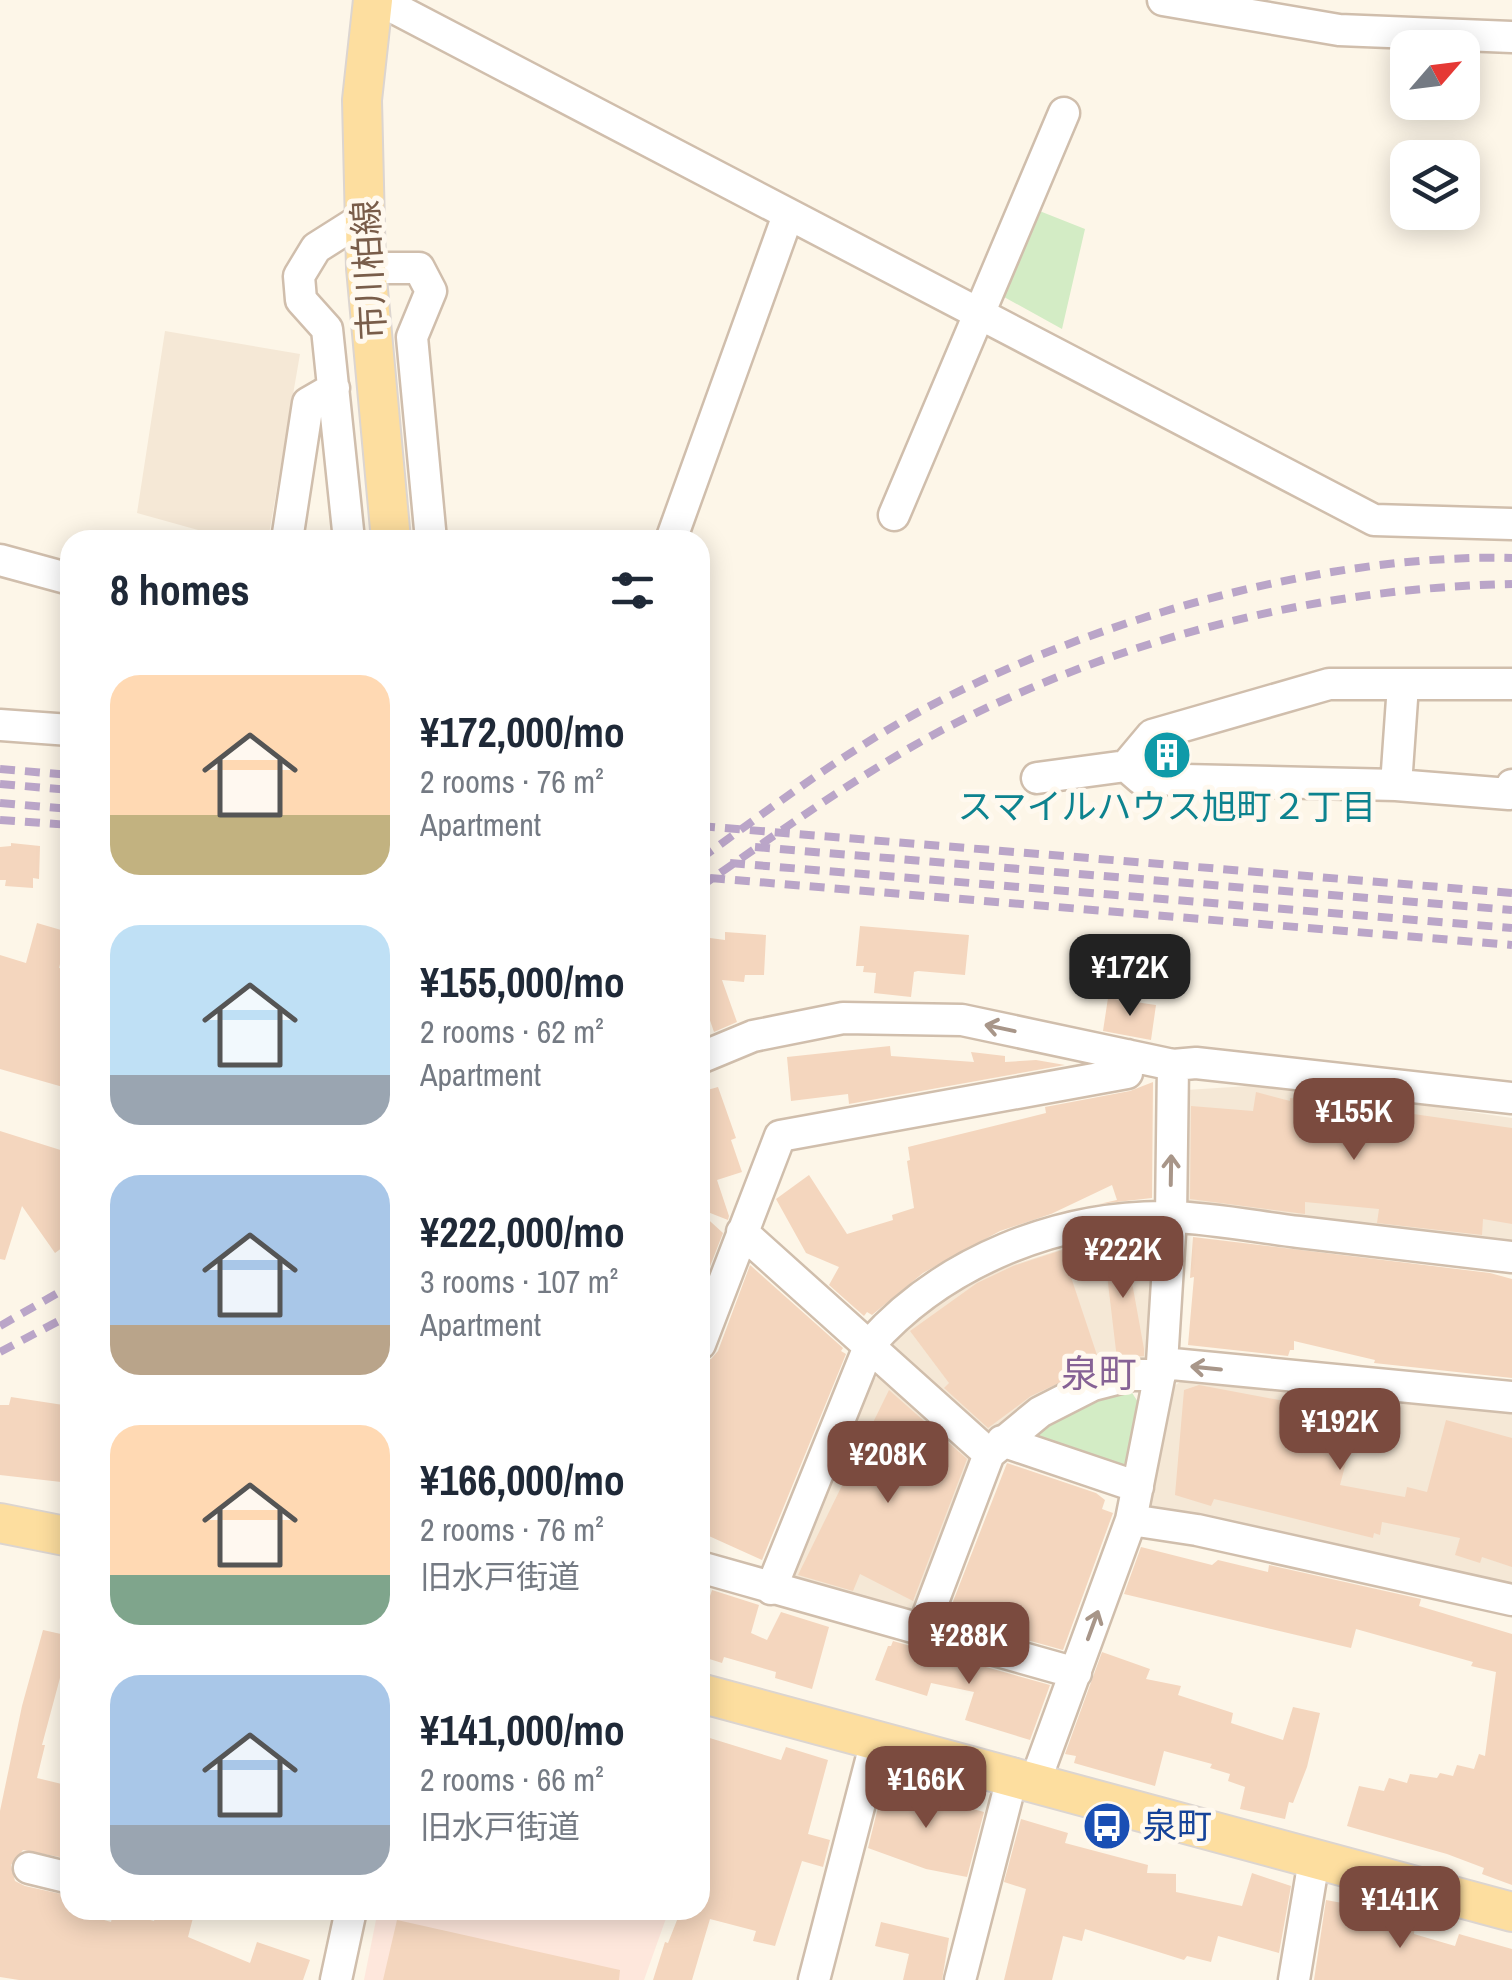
<!DOCTYPE html>
<meta charset="utf-8">
<style>
:root{--surface:#fff;--page:#f2f2f3;--text:#1f2937;--muted:#747a83;--accent:#7b4b3f}
body{margin:0;font-family:"Archivo Narrow","Noto Sans JP",sans-serif;background:var(--page);color:var(--text);height:100vh;display:flex;flex-direction:column;font-size:38px;white-space:nowrap}
*{box-sizing:border-box;margin:0}
p{font-size:32px;color:var(--muted)}
.icon{flex:none;width:55px;height:55px;fill:none;stroke:currentColor;stroke-width:2;stroke-linecap:round;stroke-linejoin:round}
.map{position:relative;flex:1;overflow:hidden}
.drawer{position:absolute;left:60px;top:530px;width:650px;height:1390px;display:flex;flex-direction:column;background:var(--surface);border-radius:30px;box-shadow:0 5px 25px #0003}
.drawer>*{flex:none}
.needle{width:65px;rotate:62deg}
.controls{position:absolute;left:1390px;top:30px;display:grid;gap:20px}
.controls a{display:grid;place-items:center;width:90px;height:90px;border-radius:20px;background:var(--surface);box-shadow:0 5px 25px #0003;font-size:50px}
.price{position:absolute;translate:-50% -85px;padding:0 22px;border-radius:20px;background:var(--accent);color:#fff;font-size:32px;line-height:65px;filter:drop-shadow(0 2px 5px #0008)}
.price::after{content:'';position:absolute;left:50%;top:60px;width:30px;height:22px;margin-left:-15px;background:inherit;clip-path:polygon(0 0,100% 0,50% 100%)}
.price.current{background:#222;color:#fff}
ul{padding:0;list-style:none}
li{display:flex;align-items:center;gap:30px;height:250px;padding:0 50px}
li span{display:grid;place-items:center;flex:none;width:280px;height:200px;border-radius:30px;color:#555}
li>.icon{margin-inline-start:auto}
span .icon{width:120px;height:120px;fill:#fffc;stroke-width:1}
li b{font-size:42px}
h2{display:flex;justify-content:space-between;align-items:center;height:120px;padding:0 50px;font-size:42px}
.map>svg:first-child{display:block}
</style>
<div class="map">
<svg width="1512" height="1980" viewBox="0 0 1512 1980">
<rect width="100%" height="100%" fill="#fdf6e8"/>
<path fill="#f5e8d6" d="M165 331 300 354 268 540H234L137 513Z
M1278 1084 1512 1118V1252L1185 1210 1186 1090Z
M1162 1225 1156 1361 993 1442 896 1360 893 1345 896 1336 936 1305 997 1270 1115 1232Z
M879 1375 983 1459 920 1616 792 1580 869 1383Z
M1184 1379 1512 1413V1592L1158 1514 1150 1503 1170 1389Z"/>
<path fill="#fee7dc" d="M378 1910H669L644 1980H364Z"/>
<path fill="#d3ecc5" d="M1037 210 1085 229 1062 329 995 292Z
M1127 1385 1138 1402 1127 1463 1112 1468 1036 1440 1035 1428Z"/>
<path fill="#f4d6be" d="M11 843 40 846 39 879 33 878V888L5 886 6 880H0V847L11 846Z
M37 923 68 932 59 968 70 970V1089L0 1069V955L26 963Z
M860 926 969 935 965 975 918 971 914 972 911 997 874 993 876 973 863 972 864 966H856Z
M725 932 766 935 764 975H745L744 982 722 980 737 1022 714 1032 701 994 705 993 710 938 725 940Z
M1108 998 1156 1005 1151 1040 1103 1031Z
M890 1046 891 1056 974 1062 971 1052 1005 1056V1062L1036 1060 1065 1065 849 1104 848 1094 791 1101 787 1057Z
M1153 1082 1152 1198 1099 1204 1117 1200 1112 1185 1051 1214 1000 1231 923 1273 872 1315 867 1312 864 1316 829 1285 839 1267 806 1253 776 1199 809 1175 847 1234 893 1220 892 1215 914 1208 907 1161 910 1160 908 1147 1046 1113 1045 1107 1130 1091Z
M718 1087 736 1138 731 1140 742 1172 717 1180 729 1216 728 1220 700 1209V1092Z
M1256 1092 1290 1101V1098L1371 1108 1512 1128V1224L1483 1219 1482 1235 1377 1223 1379 1209 1305 1202V1214L1190 1199 1191 1106 1253 1111Z
M0 1131 70 1153V1242L55 1253 22 1206 5 1260 0 1259Z
M700 1212 723 1233 700 1292Z
M1193 1237 1490 1273 1512 1279V1378L1374 1363 1375 1360 1294 1341V1350H1290L1288 1356 1188 1345 1194 1277 1190 1278Z
M1124 1238 1144 1349V1356L1117 1359 1103 1241Z
M1062 1250 1100 1364 1031 1396 988 1428 944 1388 949 1383 910 1331 977 1283 1013 1266Z
M750 1265 843 1348 841 1351 846 1354 762 1560 700 1532V1362L711 1359 718 1351Z
M1199 1385 1295 1403 1294 1411 1344 1421 1343 1424 1355 1428 1340 1485 1405 1497 1407 1487 1427 1492 1446 1420 1512 1438V1567L1482 1557 1480 1563 1455 1555 1460 1538 1382 1522 1380 1535 1374 1533 1373 1538 1231 1503 1214 1499 1211 1506 1175 1495 1184 1390Z
M889 1390 967 1459 913 1601 860 1574 853 1591 798 1575Z
M11 1397 70 1406V1483L0 1475V1405H9Z
M1007 1463 1096 1493 1105 1500 1102 1509 1113 1513 1063 1650 1027 1640 1029 1633 952 1604Z
M1141 1547 1212 1565 1218 1560 1268 1572 1269 1565 1421 1599 1419 1606 1512 1634V1885L1482 1874 1484 1868 1447 1854 1347 1826 1359 1786 1384 1791 1389 1778 1407 1783 1410 1774 1437 1778 1440 1773 1453 1776 1457 1765 1474 1769 1479 1754 1485 1756 1496 1672 1471 1666 1473 1662 1356 1629 1351 1648 1124 1594Z
M712 1590 759 1605 751 1633 767 1640 781 1612 829 1627 812 1689 775 1678 776 1672 724 1657 722 1663 700 1656V1626Z
M43 1630 70 1636V1664L64 1663 42 1745H45L37 1778 70 1786V1859L23 1850 11 1865 15 1881 25 1886 70 1896V1910L111 1922 114 1910 154 1921 157 1910H195L188 1937 250 1963 257 1942 310 1960 303 1980H19L0 1977V1811L22 1706Z
M893 1641 1050 1685 1030 1740 965 1720 974 1692 931 1683 927 1696 875 1680 888 1646H891Z
M1102 1652 1150 1669 1146 1679 1181 1686 1178 1695 1233 1713 1231 1723 1283 1740 1293 1707 1320 1713 1307 1767 1293 1803 1289 1802 1285 1819 1240 1809 1245 1787 1228 1781 1230 1774 1210 1768 1212 1764 1164 1751 1155 1786 1074 1763 1076 1756 1065 1754Z
M700 1735 781 1760 786 1747 828 1760 808 1834 830 1840 823 1867 802 1861 775 1946 753 1941 756 1931 710 1919 692 1980H653L665 1942 668 1943 681 1910H700Z
M887 1785 984 1812 967 1877 926 1869 868 1848 883 1787Z
M1021 1819 1068 1833 1065 1843 1148 1865 1147 1873 1176 1874V1892L1242 1906 1252 1873 1291 1886 1279 1953 1218 1936 1211 1962 1187 1956 1184 1960 1085 1929 1082 1941 1063 1936 1052 1980H1004L1026 1889 1004 1882Z
M1326 1900 1364 1907 1362 1916 1415 1922 1414 1934 1455 1946 1459 1934 1512 1949V1980H1314Z
M397 1920 620 1970 619 1980H383Z
M881 1922 949 1938 942 1980H903L909 1954 875 1946Z"/>
<g fill="none" stroke-linecap="round" stroke-linejoin="round">
<g stroke="#d0beac" stroke-width="35">
<path id="minor" d="M379 0 1374 520 1512 524
M1163 0 1339 30 1512 37
M366 268H419L431 291 412 337 431 540
M894 515 1064 113
M287 540 308 403 334 388
M349 540 327 329 301 300 299 276 316 248 365 217
M671 540 788 215
M0 560 70 579
M0 725 70 730
M1126 766 1152 735 1329 684H1512
M1037 778 1126 766 1141 779 1396 785 1509 794 1512 785
M1396 785 1403 685
M700 1058 753 1036 843 1018 962 1020 1173 1065 1196 1063 1512 1098
M742 1232 989 1454
M700 1344 780 1136 1127 1073V1055
M1162 1363 1512 1397
M1002 1441 1138 1487
M1131 1520 1197 1530 1512 1600
M700 1567 1076 1673
M771 1589 870 1344C944 1261 1059 1215 1170 1217 1213 1218 1257 1227 1299 1232 1370 1241 1441 1249 1512 1257
M923 1628 989 1454 1040 1412 1093 1385 1132 1375H1160
M1035 1782 1131 1520 1162 1363 1171 1217 1173 1065
M29 1868 70 1878
M336 1980 351 1910
M814 1980 876 1741
M960 1980 1013 1774
M1294 1980 1314 1860"/>
</g>
<g stroke="#dcd5d0" stroke-width="42">
<path id="major" d="M373 0 362 100 366 268 391 540
M0 1523 70 1537
M700 1693 1512 1912"/>
</g>
<use href="#minor" stroke="#fff" stroke-width="30"/>
<use href="#major" stroke="#fdde9f" stroke-width="38"/>
<path stroke="#baa5c8" stroke-width="8" stroke-dasharray="15 10" stroke-linecap="butt" d="M0 769 70 775
M0 784 70 790
M0 803 70 809
M0 820 70 825
M700 826 1512 893
M755 847 1512 910
M700 859C774 806 847 750 928 707 1092 620 1326 553 1512 558
M730 863 1512 928
M710 878 1512 945
M700 887C778 833 858 775 942 730 1117 639 1315 588 1512 584
M0 1326 70 1286
M0 1352 70 1315"/>
</g>
<defs><path id="oneway-shaft" d="M-6 0H5M1.5-3L5.5 0L1.5 3" fill="none" stroke-width="1.6" stroke-linecap="round" stroke-linejoin="round" transform="scale(2.5)"/></defs>
<g stroke="#a89689">
<use href="#oneway-shaft" transform="translate(1000 1028) rotate(-168)"/>
<use href="#oneway-shaft" transform="translate(1171 1170) rotate(-89)"/>
<use href="#oneway-shaft" transform="translate(1206 1368) rotate(-174)"/>
<use href="#oneway-shaft" transform="translate(1093 1625) rotate(-70)"/>
</g>
<defs>
<g id="building-disc" transform="scale(2.5)"><circle r="9.5" fill="#0f9aa8" stroke="#fff9ef"/><path d="M-4-6H4V6H1V3H-1V6H-4ZM-2.5-4.3h1.7v1.8h-1.7ZM.8-4.3h1.7v1.8H.8ZM-2.5-1h1.7V.8h-1.7ZM.8-1h1.7V.8H.8Z" fill="#fff"/></g>
<g id="bus-disc" transform="scale(2.5)"><circle r="9.5" fill="#1a4fb4" stroke="#fff9ef"/><path d="M-5-6H5V4H4V6H2V4H-2V6H-4V4H-5ZM-3.5-4V0h7V-4ZM-3.5 1.2v1.5H-2V1.2ZM2 1.2v1.5H3.5V1.2Z" fill="#fff"/></g>
</defs>
<g fill-rule="evenodd">
<use href="#building-disc" x="1167" y="755"/>
<use href="#bus-disc" x="1107" y="1826"/>
</g>
<g text-anchor="middle" stroke-width="10" stroke-linejoin="round" paint-order="stroke">
<g font-size="35" fill="#795d4a" stroke="#fff9ef">
<text transform="translate(369 270) rotate(-93)" y="12">市川柏線</text>
</g>
<g font-size="35" fill="#0d838f" stroke="#fff9ef">
<text x="1167" y="819">スマイルハウス旭町２丁目</text>
</g>
<g font-size="35" fill="#164399" stroke="#fff9ef" text-anchor="start">
<text x="1142" y="1838">泉町</text>
</g>
<g font-size="38" fill="#866295" stroke="#fff9ef">
<text x="1099" y="1387">泉町</text>
</g>
</g>
</svg>
<div class="controls">
<a><svg class="needle" viewBox="-14 -14 28 28"><path d="M0-13l5 13h-10z" fill="#e53935"/><path d="M0 13l5-13h-10z" fill="#747a83"/></svg></a>
<a><svg class="icon" aria-label="layers" viewBox="0 0 24 24"><path d="M12 4l9 5-9 5-9-5zM3 14l9 5 9-5"/></svg></a>
</div>
<b class="price current" style="left:1130px;top:1019px">¥172K</b>
<b class="price" style="left:1354px;top:1163px">¥155K</b>
<b class="price" style="left:1123px;top:1301px">¥222K</b>
<b class="price" style="left:1340px;top:1473px">¥192K</b>
<b class="price" style="left:888px;top:1506px">¥208K</b>
<b class="price" style="left:969px;top:1687px">¥288K</b>
<b class="price" style="left:926px;top:1831px">¥166K</b>
<b class="price" style="left:1400px;top:1951px">¥141K</b>
<section class="drawer">
<h2>8 homes<svg class="icon" aria-label="filters" viewBox="0 0 24 24"><path d="M4 7h16M4 17h16"/><circle cx="9" cy="7" r="2"/><circle cx="15" cy="17" r="2"/></svg></h2>
<ul>
<li><span style="background:linear-gradient(#ffd9b3 70%,#c2b280 0)"><svg class="icon" aria-label="home" viewBox="0 0 24 24"><path d="M3 11l9-7 9 7M6 9v11h12V9"/></svg></span><div><b>¥172,000/mo</b><p>2 rooms · 76 m²</p><p>Apartment</p></div></li>
<li><span style="background:linear-gradient(#bfe0f5 75%,#9aa5b1 0)"><svg class="icon" aria-label="home" viewBox="0 0 24 24"><path d="M3 11l9-7 9 7M6 9v11h12V9"/></svg></span><div><b>¥155,000/mo</b><p>2 rooms · 62 m²</p><p>Apartment</p></div></li>
<li><span style="background:linear-gradient(#a9c7e8 75%,#b9a48a 0)"><svg class="icon" aria-label="home" viewBox="0 0 24 24"><path d="M3 11l9-7 9 7M6 9v11h12V9"/></svg></span><div><b>¥222,000/mo</b><p>3 rooms · 107 m²</p><p>Apartment</p></div></li>
<li><span style="background:linear-gradient(#ffd9b3 75%,#7fa58c 0)"><svg class="icon" aria-label="home" viewBox="0 0 24 24"><path d="M3 11l9-7 9 7M6 9v11h12V9"/></svg></span><div><b>¥166,000/mo</b><p>2 rooms · 76 m²</p><p>旧水戸街道</p></div></li>
<li><span style="background:linear-gradient(#a9c7e8 75%,#9aa5b1 0)"><svg class="icon" aria-label="home" viewBox="0 0 24 24"><path d="M3 11l9-7 9 7M6 9v11h12V9"/></svg></span><div><b>¥141,000/mo</b><p>2 rooms · 66 m²</p><p>旧水戸街道</p></div></li>
</ul>
</section>
</div>
